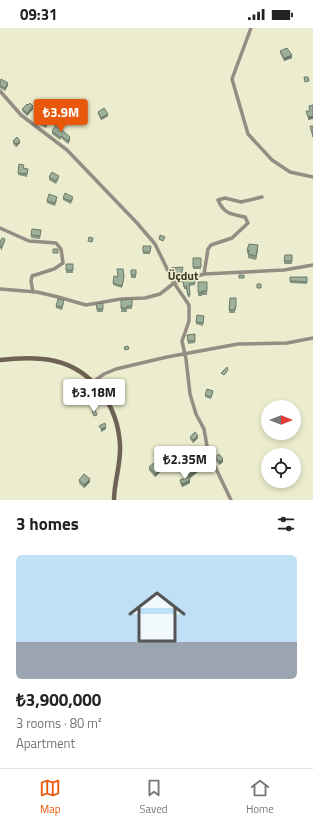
<!DOCTYPE html>
<meta charset="utf-8">
<style>
:root{--surface:#fff;--page:#f6f6f6;--text:#222;--muted:#767676;--line:#e0e0e0;--accent:#ea580c}
body{margin:0;font-family:"Titillium Web",sans-serif;background:var(--page);color:var(--text);height:100vh;display:flex;flex-direction:column;font-size:15px;white-space:nowrap}
*{box-sizing:border-box;margin:0}
p{font-size:13px;color:var(--muted)}
.icon{flex:none;width:22px;height:22px;fill:none;stroke:currentColor;stroke-width:2;stroke-linecap:round;stroke-linejoin:round}
.map{position:relative;height:472px;overflow:hidden}
.side{display:flex;flex-direction:column;background:var(--surface);flex:1}
.side>*{flex:none}
.needle{width:26px;rotate:90deg}
.fabs{position:absolute;left:261px;top:372px;display:grid;gap:8px}
.fabs a{display:grid;place-items:center;width:40px;height:40px;border-radius:50%;background:var(--surface);box-shadow:0 2px 6px #0003;font-size:20px}
.price{position:absolute;translate:-50% -34px;padding:0 9px;border-radius:4px;background:#fff;color:#222;font-size:13px;line-height:26px;filter:drop-shadow(0 1px 2px #0008)}
.price::after{content:'';position:absolute;left:50%;top:24px;width:12px;height:9px;margin-left:-6px;background:inherit;clip-path:polygon(0 0,100% 0,50% 100%)}
.price.selected{background:var(--accent);color:#fff}
ul{padding:0;list-style:none}
li{display:grid;align-content:center;gap:8px;height:212px;padding:0 16px}
li+li{border-top:1px solid var(--line)}
li span{display:grid;place-items:center;height:124px;border-radius:6px;color:#555}
li>.icon{margin-inline-start:auto}
span .icon{width:72px;height:72px;fill:#fffc;stroke-width:1}
li b{font-size:17px}
h2{display:flex;justify-content:space-between;align-items:center;height:48px;padding:0 16px;font-size:17px}
.status{display:flex;justify-content:space-between;align-items:center;height:28px;padding:0 20px;background:var(--surface);direction:ltr}
.status svg{height:11px;fill:currentColor}
.dock{display:flex;justify-content:space-around;align-items:center;height:56px;border-top:1px solid var(--line);background:var(--surface);font-size:11px;color:var(--muted)}
.dock a{display:grid;justify-items:center;gap:2px}
.dock .selected{color:var(--accent)}
.map>svg:first-child{display:block}
</style>
<div class="status"><b>09:31</b><svg viewBox="0 0 49 12"><path d="M0 12V9h3v3zM5 12V6h3v6zM10 12V3h3v9zM15 12V0h3v12zM26 1h20v11H26zM47 4h2v5h-2z"/></svg></div>
<div class="map">
<svg width="313" height="472" viewBox="0 0 313 472">
<rect width="100%" height="100%" fill="#ececce"/>
<g fill="none" stroke-linecap="round" stroke-linejoin="round">
<path stroke="#958d83" stroke-width="3.5" d="M251 0 232 51 248 106 272 132 290 144 313 149
M0 63 21 87 67 122 137 195 155 216 174 255 189 277V293L182 313 186 331 190 366 196 386 204 401 208 424 231 472
M0 200 29 213 56 215 61 221 63 235 54 241 32 248 31 253 33 264
M204 246 208 221 211 217 232 210 248 195 245 189C231 186 224 186 218 172L225 170 241 174 262 169
M0 261 37 264 58 269 86 277 121 271 145 270 160 266 174 255 204 246 284 242 313 237
M93 354 104 346 116 341 167 329 238 316 287 315 313 310"/>
<path stroke="#6d6253" stroke-width="4.5" d="M0 332C18 330 38 329 55 333 94 342 118 379 120 417 121 437 114 454 114 472"/>
</g>
<path fill="#879784" d="M280 23 292 30 284 33 280 25Z
M0 54 8 57 5 63 0 60Z
M22 81H33L27 88 22 83Z
M98 84 108 88 101 92 98 86Z
M47 92 48 96 46 100 40 97V95Z
M52 103 70 112 68 116 61 110 60 112 52 106Z
M13 113 20 115 16 119 13 116Z
M24 140 28 143 27 149 18 147V145Z
M49 149 59 150 56 156 49 152Z
M63 170 73 171 71 176 63 172Z
M57 172 55 178 47 175V173Z
M41 202 40 211 31 210V207Z
M143 218H151L150 226H143Z
M258 221 256 232 248 230V226L247 225V222Z
M285 227H292V236H284Z
M193 230H201V241H193Z
M66 236H73V245H66Z
M171 240 183 241 181 249 176 251 171 242Z
M131 242H136V250H131Z
M117 249 124 251 122 260 113 257V255Z
M290 249H307V256L290 255Z
M195 250V257L189 258 190 269H188L186 261H184L183 253Z
M198 254H207V267H202V268H198Z
M230 270H236V282H235V285H229Z
M132 271V281H127V284H121V272Z
M64 275 62 282 56 280V278Z
M103 275V284H97L96 276Z
M204 291 203 298 196 296V294Z
M195 306V315L188 316 187 307Z
M213 365 211 371 205 369V367Z
M190 409 198 410 193 415 190 411Z
M215 429 223 434 219 437 215 431Z
M182 437 199 443 189 451 190 455 182 459 180 455V452L188 449 182 441Z
M149 439 161 443 155 449 149 442Z
M79 452 90 454 84 460 79 455Z"/>
<path fill="#6e7b6b" d="M292 27V30L284 33V30Z
M8 55V57L5 63V60Z
M33 78V81L27 88V85Z
M108 86V88L101 92V90Z
M313 88V91L308 92V89Z
M70 109V112L68 116V113Z
M20 113V115L16 119V116Z
M5 211V213L1 223V220Z
M258 217V221L256 232V228Z
M183 239 181 249 176 251V249Z
M106 399V401L101 404V401Z
M198 408V410L193 415V412Z
M223 431V434L219 437V434Z
M199 439V443L189 451V447Z
M161 440V443L155 449V446Z
M90 451V454L84 460V457Z
M190 452V455L182 459V456Z"/>
<path fill="#9db099" stroke="#6e7b6b" d="M287 20 292 27 284 30 280 23Z
M304 49H308L309 53 305 54Z
M1 51 8 55 5 60 0 58V54Z
M30 75 33 78 27 85 22 81 27 76 28 77Z
M313 77V88L308 89 306 83H310L309 78Z
M104 80 108 86 101 90 98 84Z
M43 88 47 90 46 92 48 93 46 98 40 95Z
M56 97 70 109 68 113 61 108 60 109 52 103Z
M310 98H313V109Z
M17 109 20 113 16 116 13 113Z
M19 136 24 137 23 140 28 141 27 146 18 145Z
M52 144 59 148 56 153 49 149Z
M65 165 73 169 71 173 63 170Z
M49 166 57 169 55 175 47 173Z
M32 201 41 202 40 208 31 207Z
M160 207 165 209 163 213 159 211Z
M89 209 93 210 92 214 88 213Z
M2 210 5 211 1 220H0V214Z
M249 216 258 217 256 228 248 226 249 222H247Z
M143 218H151L150 224H143Z
M53 221H58V225H53Z
M285 227H292V233H284Z
M193 230H201V239H193Z
M66 236H73V242H66Z
M183 239 181 247 176 249 171 240Z
M117 241H123L124 249 122 258 113 255 114 248 118 249Z
M131 242H136V247H131Z
M239 247H244V250H239Z
M290 249H307V254L290 253Z
M195 250V255L189 256 190 267H188L186 258 184 259 183 253Z
M198 254H207V263H202V265L198 264Z
M257 256H261V260H257Z
M230 270H236V279H235V282H229Z
M58 271 64 272 62 279 56 278Z
M132 271V278H127V280H121V272Z
M103 275V281H97L96 276Z
M197 287 204 288 203 295 196 294Z
M195 306V313H188L187 307Z
M128 318 129 321 125 322 124 319Z
M227 339 228 342 224 347 221 345Z
M207 361 213 363 211 369 205 367Z
M95 382 97 387 94 388 92 383Z
M105 395 106 399 101 401 99 398Z
M195 404 198 408 193 412 190 409Z
M219 426 223 431 219 434 215 429Z
M192 430 199 439 189 447 182 437Z
M154 435 155 436 156 435 161 440 155 446 149 439Z
M84 446 90 451 84 457 79 452Z
M189 449 190 452 182 456 180 452Z"/>
<g text-anchor="middle" stroke-width="3" stroke-linejoin="round" paint-order="stroke">
<g font-size="12" font-weight="bold" fill="#3d3c24" stroke="#ececce">
<text x="183" y="252">Üçdut</text>
</g>
</g>
</svg>
<div class="fabs">
<a><svg class="needle" viewBox="-14 -14 28 28"><path d="M0-13l5 13h-10z" fill="#e53935"/><path d="M0 13l5-13h-10z" fill="#767676"/></svg></a>
<a><svg class="icon" aria-label="locate" viewBox="0 0 24 24"><circle cx="12" cy="12" r="6"/><path d="M12 2v4M12 18v4M2 12h4M18 12h4"/></svg></a>
</div>
<b class="price selected" style="left:61px;top:105px">₺3.9M</b>
<b class="price" style="left:94px;top:385px">₺3.18M</b>
<b class="price" style="left:185px;top:452px">₺2.35M</b>
</div>
<section class="side">
<h2>3 homes<svg class="icon" aria-label="filters" viewBox="0 0 24 24"><path d="M4 7h16M4 17h16"/><circle cx="9" cy="7" r="2"/><circle cx="15" cy="17" r="2"/></svg></h2>
<ul>
<li><span style="background:linear-gradient(#bfe0f5 70%,#9aa5b1 0)"><svg class="icon" aria-label="home" viewBox="0 0 24 24"><path d="M3 11l9-7 9 7M6 9v11h12V9"/></svg></span><div><b>₺3,900,000</b><p>3 rooms · 80 m²</p><p>Apartment</p></div></li>
</ul>
</section>
<nav class="dock">
<a class="selected"><svg class="icon" aria-label="map" viewBox="0 0 24 24"><path d="M3 6l6-2 6 2 6-2v14l-6 2-6-2-6 2zM9 4v14M15 6v14"/></svg>Map</a>
<a><svg class="icon" aria-label="saved" viewBox="0 0 24 24"><path d="M7 4h10v16l-5-4-5 4z"/></svg>Saved</a>
<a><svg class="icon" aria-label="home" viewBox="0 0 24 24"><path d="M3 11l9-7 9 7M6 9v11h12V9"/></svg>Home</a>
</nav>
